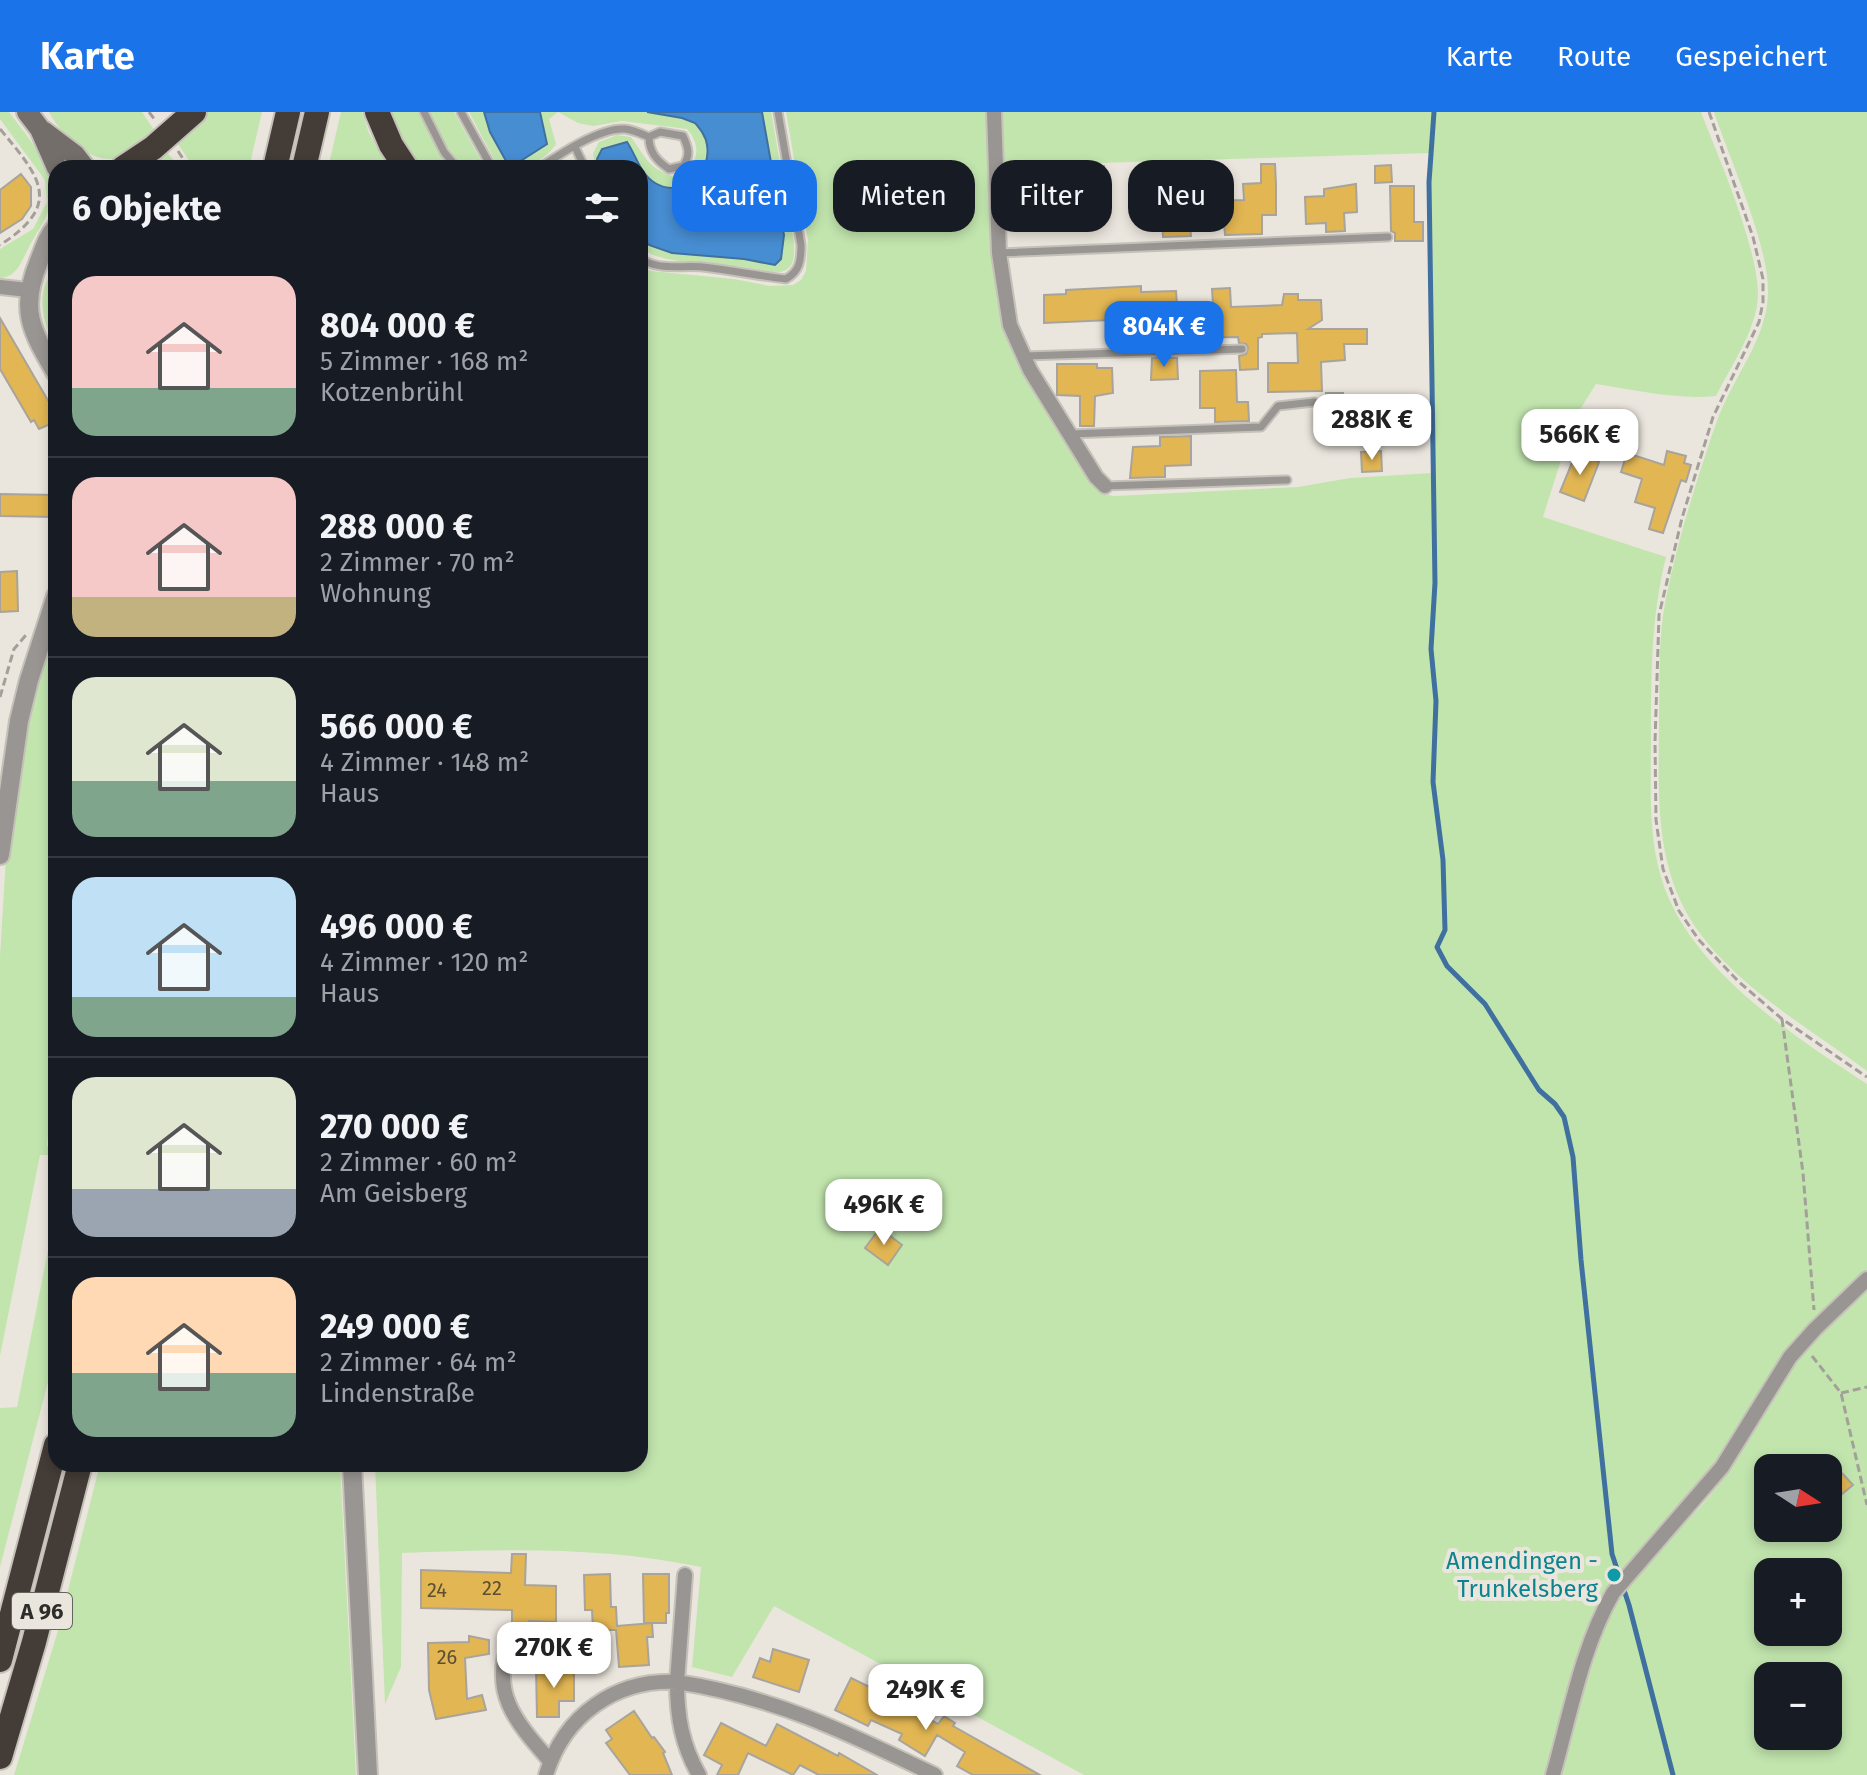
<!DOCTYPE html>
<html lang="de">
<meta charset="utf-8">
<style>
:root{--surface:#171b24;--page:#242831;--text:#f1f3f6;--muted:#9ea1a6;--line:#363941;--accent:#1a73e8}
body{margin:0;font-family:"Fira Sans",sans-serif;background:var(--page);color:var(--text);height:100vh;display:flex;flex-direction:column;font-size:30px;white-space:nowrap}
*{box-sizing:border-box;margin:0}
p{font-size:26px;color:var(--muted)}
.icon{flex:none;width:44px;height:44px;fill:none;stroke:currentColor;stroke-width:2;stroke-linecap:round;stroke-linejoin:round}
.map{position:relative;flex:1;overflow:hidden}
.side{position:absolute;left:48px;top:48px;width:600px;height:1312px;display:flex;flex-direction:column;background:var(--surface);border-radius:24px;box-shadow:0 4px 12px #0003}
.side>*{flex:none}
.hud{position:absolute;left:672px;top:48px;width:760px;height:72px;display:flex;gap:16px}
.needle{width:52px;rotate:102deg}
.tools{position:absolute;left:1754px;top:1342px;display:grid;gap:16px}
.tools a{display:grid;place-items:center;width:88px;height:88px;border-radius:16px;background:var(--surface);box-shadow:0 4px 12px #0003;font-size:40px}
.price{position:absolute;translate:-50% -68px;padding:0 18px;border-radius:16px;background:#fff;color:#222;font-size:26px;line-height:52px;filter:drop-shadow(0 2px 4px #0008)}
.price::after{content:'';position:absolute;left:50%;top:48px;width:24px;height:18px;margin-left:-12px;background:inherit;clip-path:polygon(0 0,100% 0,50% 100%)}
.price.selected{background:var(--accent);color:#fff}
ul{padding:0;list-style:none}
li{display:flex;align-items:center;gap:24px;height:200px;padding:0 24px}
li+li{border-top:2px solid var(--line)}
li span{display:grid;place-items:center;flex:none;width:224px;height:160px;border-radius:24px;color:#555}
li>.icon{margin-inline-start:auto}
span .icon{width:96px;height:96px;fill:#fffc;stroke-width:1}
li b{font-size:34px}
h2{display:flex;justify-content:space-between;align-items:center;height:96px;padding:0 24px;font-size:34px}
.pill{padding:0 28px;border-radius:24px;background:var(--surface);box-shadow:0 4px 12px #0003;font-size:28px;line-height:72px}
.pill.selected{background:var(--accent);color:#fff}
header{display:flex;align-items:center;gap:48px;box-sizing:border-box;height:112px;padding:0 40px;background:var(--accent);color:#fff}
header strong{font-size:38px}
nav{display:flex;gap:44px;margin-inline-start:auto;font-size:28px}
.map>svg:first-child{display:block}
</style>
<header>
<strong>Karte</strong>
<nav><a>Karte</a><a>Route</a><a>Gespeichert</a></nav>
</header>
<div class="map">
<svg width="1867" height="1663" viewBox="0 0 1867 1663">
<rect width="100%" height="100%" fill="#ebe6dd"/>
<path fill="#c2e5ae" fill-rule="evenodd" d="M0 0H9C31 30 61 59 48 99 44 112 34 124 28 137 21 150 17 165 0 166V137L33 117 47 90 45 68 0 7Z
M49 0H142L156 21C145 28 131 41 119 45 91 55 60 21 49 0Z
M208 0H262L249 56H194L176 29Z
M341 0H362L369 21 390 56H328Z
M387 0H420L443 46 452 56H415Z
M428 0H454L485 56H463L438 22Z
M469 0H771L794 130C794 140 796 152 786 158 778 163 765 159 756 157 725 151 684 153 656 144 650 142 645 138 640 135V56H595L593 41 599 30 617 23 631 25C647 47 648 56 675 65 698 56 703 35 687 17L622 9 593 14 578 11 558 0 549 7 556 32C544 50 516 66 496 51Z
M786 0H989L997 181 1005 217 1023 259 1100 381 1114 384 1298 375 1350 366 1432 361 1431 41 1000 54V0H1701C1718 45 1765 149 1757 194 1751 226 1730 256 1716 284 1677 288 1635 278 1596 272L1574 307 1543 405 1666 445C1651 505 1651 564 1651 626 1651 671 1648 721 1661 765 1687 855 1792 923 1867 972V1158L1800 1222 1717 1350 1607 1478 1585 1527 1546 1663H1084L774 1494 732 1565 692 1555 701 1455C603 1434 501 1437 402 1441L401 1555 385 1592 375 1352H640V153L651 159 734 167 770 174 793 173 801 168 806 159 808 128Z
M1714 0H1867V959C1809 916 1738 876 1696 816 1652 753 1659 674 1659 601 1660 563 1658 524 1666 486 1676 437 1690 389 1706 341 1712 324 1717 306 1725 290 1742 254 1768 220 1768 179 1768 131 1730 48 1714 0Z
M165 38 180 56H143Z
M56 156V169L49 173 48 201 56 224V235C42 209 34 179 56 156Z
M56 501V924L47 1034H56V1043H40L0 1244V844L6 745 23 620Z
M56 1098V1239L0 1455V1296L17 1295Z
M1867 1176V1663H1560L1586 1572 1606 1510 1615 1491 1634 1465 1702 1393 1724 1366 1804 1236ZM1768 1356H1828V1416H1768ZM1768 1460H1828V1520H1768ZM1768 1564H1828V1624H1768Z
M100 1352H340L356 1663H14L57 1522Z"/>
<path fill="#478dd2" stroke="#4070a0" stroke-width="2" d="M484 0H540L547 32 516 52 506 49 490 20Z
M647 0H762L784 123 781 147 775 153 744 147 672 141 649 133 640 123V56H599L597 47 602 37 627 30C636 43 640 62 655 71 682 87 712 62 707 33 706 24 700 17 695 11L682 6Z"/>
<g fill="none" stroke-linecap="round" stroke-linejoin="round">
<path stroke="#4070a0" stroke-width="5" d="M1434 0 1429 70 1435 471 1431 537 1436 589 1433 670 1443 748 1445 818 1437 835 1447 854 1485 892 1539 978 1555 992 1564 1005 1573 1045 1581 1148 1612 1442 1629 1493 1673 1663"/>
</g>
<path fill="#e2b653" stroke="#a8a49b" stroke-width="2" d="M1261 52H1275L1276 73V103H1262V122L1225 123 1224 111 1190 112 1191 124 1163 125 1161 88 1182 87V70H1197L1198 89 1244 88 1243 72 1261 71Z
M1391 53 1392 70 1375 71V54Z
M1104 54V74H1076L1077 117 1042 119 1041 74 1073 73V55Z
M21 62 31 75V94L22 107 0 121V78Z
M1356 72 1357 100 1344 101 1345 119 1326 120V111L1306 112 1305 85 1324 84V77Z
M1390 74H1414V110H1423V129H1395V121L1391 119Z
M1141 174V180L1176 179 1177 193 1213 192 1212 177 1230 176 1231 195 1282 193 1284 182H1298V188H1321L1322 208 1308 217H1367V232H1344L1345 248 1321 250 1322 279 1268 280V251H1298L1297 221 1262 222V225L1258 226V257L1240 258 1239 244 1246 242 1248 236 1246 232 1239 231 1238 225 1176 226 1177 233H1152L1154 212 1111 213V208L1044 211V183L1066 182V178Z
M0 206 53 297 49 299 55 310 39 317 34 308 31 310 0 257Z
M1152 246H1177L1178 267 1151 268Z
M1057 252H1097V256H1112L1113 281 1095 284 1094 314H1080V284L1057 283Z
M1236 258 1237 290H1248L1249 309 1215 310V296H1200V259Z
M1326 281H1343V298H1327Z
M1191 324V353L1165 354V365L1130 366 1133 335 1160 334V325Z
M1381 339 1382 359 1362 360 1361 340Z
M1667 339 1686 344 1684 351 1691 353 1686 370 1681 368 1663 421 1649 417 1655 396 1635 390 1642 367 1621 360 1627 341 1664 353Z
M1576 341 1599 350 1584 389 1560 380Z
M0 382 56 383V405L0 404Z
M17 459 18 499 0 500V460Z
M880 1116 902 1133 888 1153 865 1136Z
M1839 1358 1853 1373 1842 1382 1829 1366Z
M512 1442H526L525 1473 556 1474V1510L529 1509V1512H512V1498L421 1496V1458L511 1461Z
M610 1462 611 1495H616L617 1514 652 1511 653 1525H647L649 1553 619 1555 616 1518H593L592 1498H585L584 1463Z
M643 1462H669V1501H666V1511H644Z
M469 1524 489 1528V1542L465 1546 467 1587 482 1583 486 1598 436 1607 429 1578 428 1531 469 1530Z
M773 1537 809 1548 799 1580 753 1565 760 1546 770 1550Z
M536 1556H574V1589H559V1605H537Z
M851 1566 884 1582 881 1588 914 1603 916 1599 938 1612 944 1604 955 1611 953 1614 1040 1663H973L957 1654 965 1640 937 1623 925 1644 899 1628 902 1622 871 1608 868 1614 835 1598Z
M634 1599 652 1626 654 1625 665 1640 663 1641 672 1663H630L606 1631 612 1627 606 1618Z
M721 1611 766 1634 777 1612 838 1644 839 1641 877 1663H819L800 1653 793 1663 748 1641 738 1663H717L722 1653 704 1643Z"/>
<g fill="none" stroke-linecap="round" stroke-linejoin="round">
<g stroke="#c5c1b9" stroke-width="11">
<path id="service" d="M424 0 444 40 457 56
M461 0 492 56
M575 35 585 56
M539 56C560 42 600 15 625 17 634 18 642 22 649 25L660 20 683 24C688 35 691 43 683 54L669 57C657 49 649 40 649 25
M999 141 1388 125
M640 146C657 159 682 153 703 155 731 158 758 164 786 167 800 159 801 148 801 133L778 0
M1025 244 1242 237
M1070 322 1261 315 1278 294 1314 290
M1105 374 1287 368"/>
</g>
<g stroke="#c5c1b9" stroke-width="18">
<path id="minor" d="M994 0 999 141 1010 213 1030 258 1096 365 1105 374
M0 175 28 178
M685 1463 677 1570C775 1585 848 1621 935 1663
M510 1529C489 1581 517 1611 550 1649
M546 1663C564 1603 616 1567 677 1570 677 1605 682 1633 699 1663
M1553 1663C1570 1603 1582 1535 1613 1481L1722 1355 1790 1245 1815 1217 1867 1167"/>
</g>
<g stroke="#c5c1b9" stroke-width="22">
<path id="tertiary" d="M56 115C47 125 44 137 39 149 19 197 31 219 56 261
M0 743 19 609 29 568 56 484
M352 1352 368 1663"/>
</g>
<g stroke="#c5c1b9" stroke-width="24">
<path id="secondary" d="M27 0 40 17 57 56
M43 19 75 43 85 56"/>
</g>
<g stroke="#c5c1b9" stroke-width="28">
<path id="motorway" d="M377 0 391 33 406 56
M123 56 153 36 194 0
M275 56 288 0
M304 56 317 0
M0 1548 56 1333
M0 1645 34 1530 80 1352"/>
</g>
<path stroke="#a3a099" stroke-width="3" stroke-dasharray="8 4" stroke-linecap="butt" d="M149 0 155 8
M1709 0 1753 125 1763 167V190L1759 210 1713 305 1682 406 1659 503 1655 630 1656 708 1663 757 1679 799 1699 828 1738 869 1782 907 1867 965
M0 17C40 65 64 92 0 133
M178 39 189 56
M0 585 14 537 26 523
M1782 907 1803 1061 1814 1198
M1812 1244 1841 1281 1867 1393
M1841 1281 1867 1275"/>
<use href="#service" stroke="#999592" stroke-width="7"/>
<use href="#minor" stroke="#999592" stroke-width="14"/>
<use href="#tertiary" stroke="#999592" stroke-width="18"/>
<use href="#secondary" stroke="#736e6a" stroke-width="20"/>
<use href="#motorway" stroke="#433c37" stroke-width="24"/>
</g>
<circle fill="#0f9aa8" stroke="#ebe6dd" stroke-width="3" cx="1614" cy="1463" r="8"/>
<g text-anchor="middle" stroke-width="8" stroke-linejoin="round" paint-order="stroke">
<g font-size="20" fill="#5c4f34">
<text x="492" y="1483">22</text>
<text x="437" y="1485">24</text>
<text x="447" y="1552">26</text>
</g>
<rect fill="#ebe6dd" stroke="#676460" stroke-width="2" x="12" y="1481" width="60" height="36" rx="6"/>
<g font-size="22" font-weight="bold" fill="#2f2d2a">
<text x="42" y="1507">A 96</text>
</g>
<g font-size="24" fill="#0d838f" stroke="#ebe6dd" text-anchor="end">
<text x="1598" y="1457">Amendingen -<tspan x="1598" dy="28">Trunkelsberg</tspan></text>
</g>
</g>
</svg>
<div class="tools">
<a><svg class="needle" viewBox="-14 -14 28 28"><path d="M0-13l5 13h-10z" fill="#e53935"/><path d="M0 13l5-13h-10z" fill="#9ea1a6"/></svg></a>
<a>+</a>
<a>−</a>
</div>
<b class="price selected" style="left:1164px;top:257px">804K €</b>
<b class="price" style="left:1372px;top:350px">288K €</b>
<b class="price" style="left:1580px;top:365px">566K €</b>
<b class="price" style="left:884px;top:1135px">496K €</b>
<b class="price" style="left:554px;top:1578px">270K €</b>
<b class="price" style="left:926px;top:1620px">249K €</b>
<div class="hud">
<a class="pill selected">Kaufen</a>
<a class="pill">Mieten</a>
<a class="pill">Filter</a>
<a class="pill">Neu</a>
</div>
<section class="side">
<h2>6 Objekte<svg class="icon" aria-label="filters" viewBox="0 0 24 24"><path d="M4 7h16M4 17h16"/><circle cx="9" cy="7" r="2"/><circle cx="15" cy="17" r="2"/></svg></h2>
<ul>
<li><span style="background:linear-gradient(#f6c9c9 70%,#7fa58c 0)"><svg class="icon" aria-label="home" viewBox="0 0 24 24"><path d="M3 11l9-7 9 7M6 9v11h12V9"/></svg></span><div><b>804 000 €</b><p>5 Zimmer · 168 m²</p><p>Kotzenbrühl</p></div></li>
<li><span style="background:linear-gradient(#f6c9c9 75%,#c2b280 0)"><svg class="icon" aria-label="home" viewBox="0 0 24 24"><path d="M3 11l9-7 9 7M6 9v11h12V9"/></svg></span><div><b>288 000 €</b><p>2 Zimmer · 70 m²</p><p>Wohnung</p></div></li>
<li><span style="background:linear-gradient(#dfe7d0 65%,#7fa58c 0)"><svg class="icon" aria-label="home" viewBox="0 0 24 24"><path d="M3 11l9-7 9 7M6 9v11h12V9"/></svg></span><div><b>566 000 €</b><p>4 Zimmer · 148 m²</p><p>Haus</p></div></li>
<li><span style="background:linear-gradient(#bfe0f5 75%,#7fa58c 0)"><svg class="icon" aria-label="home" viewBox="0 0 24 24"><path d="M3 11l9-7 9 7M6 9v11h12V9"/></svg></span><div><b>496 000 €</b><p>4 Zimmer · 120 m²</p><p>Haus</p></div></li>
<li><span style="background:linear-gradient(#dfe7d0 70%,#9aa5b1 0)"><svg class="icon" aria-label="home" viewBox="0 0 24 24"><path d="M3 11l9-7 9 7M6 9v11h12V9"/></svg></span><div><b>270 000 €</b><p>2 Zimmer · 60 m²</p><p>Am Geisberg</p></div></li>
<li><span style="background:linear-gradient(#ffd9b3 60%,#7fa58c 0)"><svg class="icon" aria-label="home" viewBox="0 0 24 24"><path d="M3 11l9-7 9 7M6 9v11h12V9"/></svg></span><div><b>249 000 €</b><p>2 Zimmer · 64 m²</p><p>Lindenstraße</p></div></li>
</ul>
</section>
</div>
